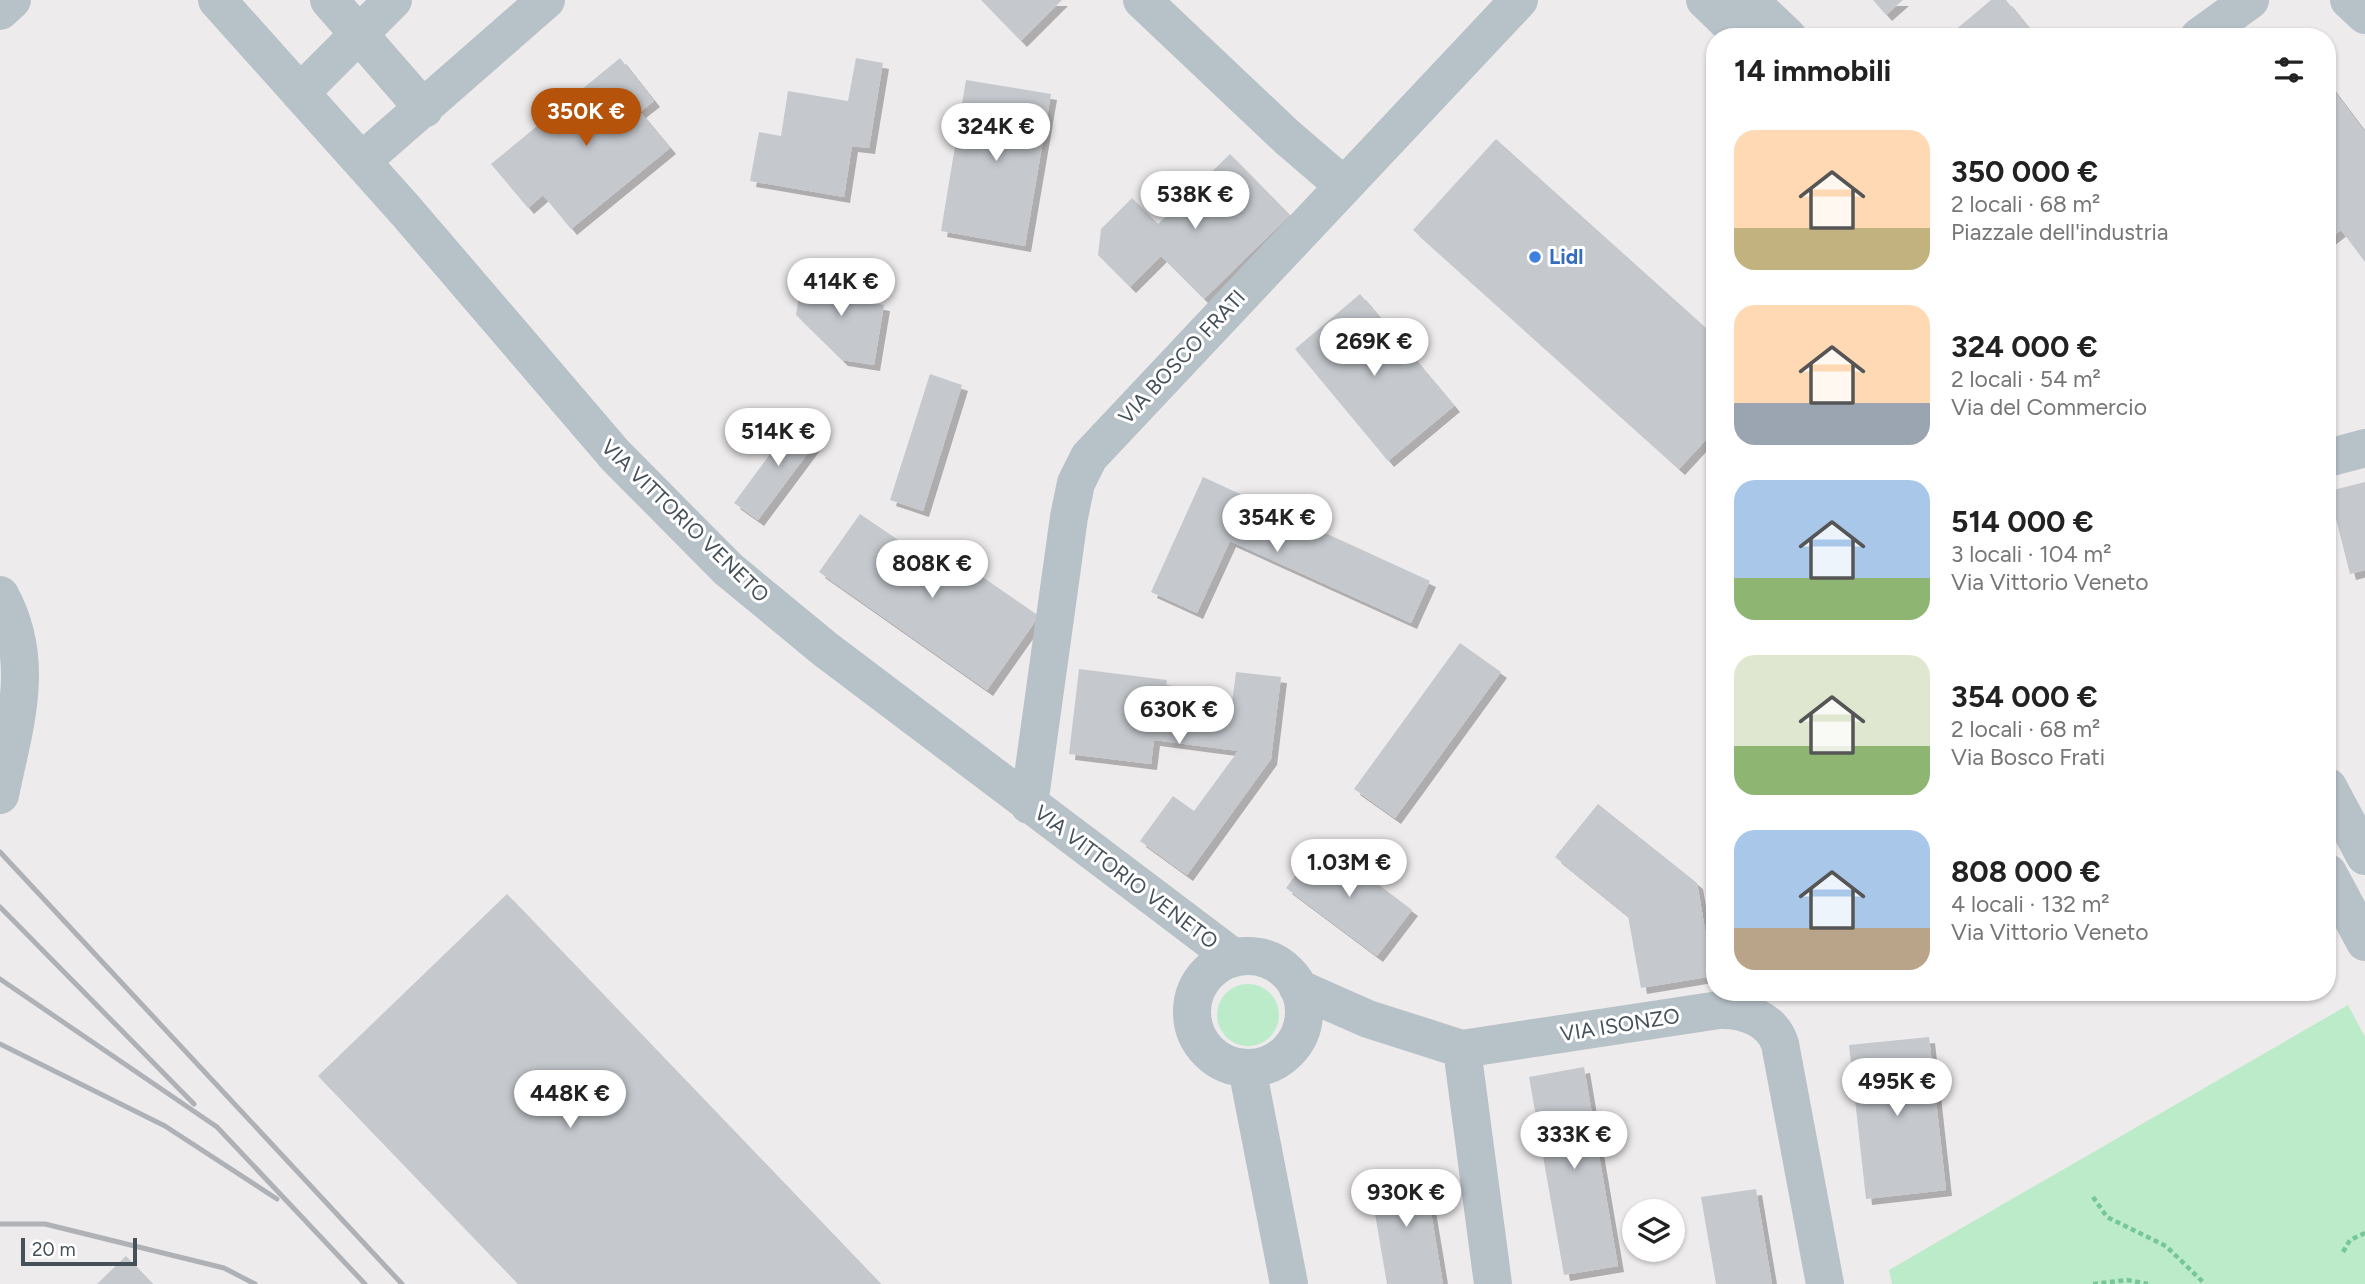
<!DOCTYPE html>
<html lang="it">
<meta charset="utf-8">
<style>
:root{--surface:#fff;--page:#f2f2f2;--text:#222;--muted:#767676;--accent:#b45309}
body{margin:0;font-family:Figtree,sans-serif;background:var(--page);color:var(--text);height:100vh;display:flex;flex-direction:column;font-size:26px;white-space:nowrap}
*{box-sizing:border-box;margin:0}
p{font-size:23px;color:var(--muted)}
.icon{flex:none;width:38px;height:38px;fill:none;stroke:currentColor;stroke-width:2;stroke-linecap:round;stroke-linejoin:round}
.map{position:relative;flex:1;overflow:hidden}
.sheet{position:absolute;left:1706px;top:28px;width:630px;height:973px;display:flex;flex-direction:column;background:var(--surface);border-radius:28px;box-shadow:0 2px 5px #0004}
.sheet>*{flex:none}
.tools{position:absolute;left:1622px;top:1199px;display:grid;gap:14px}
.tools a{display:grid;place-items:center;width:63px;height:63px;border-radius:50%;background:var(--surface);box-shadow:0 2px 5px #0004;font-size:35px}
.scale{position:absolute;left:21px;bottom:18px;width:116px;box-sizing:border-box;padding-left:7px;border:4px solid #455058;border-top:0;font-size:19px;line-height:24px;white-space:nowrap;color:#455058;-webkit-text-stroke:5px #fff;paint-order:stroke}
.price{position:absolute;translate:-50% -60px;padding:0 16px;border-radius:24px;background:#fff;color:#222;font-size:23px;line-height:46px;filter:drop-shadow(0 2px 4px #0008)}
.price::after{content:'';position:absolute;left:50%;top:42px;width:21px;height:16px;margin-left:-10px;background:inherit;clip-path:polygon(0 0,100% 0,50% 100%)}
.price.active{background:var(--accent);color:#fff}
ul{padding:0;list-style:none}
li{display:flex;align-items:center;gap:21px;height:175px;padding:0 28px}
li span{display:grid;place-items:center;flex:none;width:196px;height:140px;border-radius:21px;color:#555}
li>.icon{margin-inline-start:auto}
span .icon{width:84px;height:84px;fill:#fffc;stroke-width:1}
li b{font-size:30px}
h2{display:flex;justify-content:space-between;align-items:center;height:84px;padding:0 28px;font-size:30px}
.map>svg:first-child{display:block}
</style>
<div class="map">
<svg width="2365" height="1284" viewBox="0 0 2365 1284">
<defs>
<filter id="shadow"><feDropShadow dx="6" dy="6" stdDeviation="0" flood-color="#0004"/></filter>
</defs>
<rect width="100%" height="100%" fill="#eeebec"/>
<path fill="#bbebc9" d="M1217 1015a31 31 0 1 1 62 0a31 31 0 1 1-62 0Z
M2348 1005 2365 1037V1284H1892L1889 1270Z"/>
<path fill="#c5c9ce" filter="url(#shadow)" d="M981 0H1062L1021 41Z
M1873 0H1903L1886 15Z
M1991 0H2006L2036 37H1947Z
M620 58 654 101 640 112 670 148 571 229 543 195 528 208 491 164Z
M856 58 883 63 869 148 852 146 844 197 750 181 759 132 781 136 788 91 848 101Z
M966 80 1051 94 1025 246 941 231Z
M2328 83 2365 132V262L2341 230 2328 240Z
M1496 139 1715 336V430L1679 469 1413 230Z
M1230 154 1290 215 1204 299 1161 256 1130 287 1098 255 1101 229 1132 198 1158 224Z
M802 276 865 285 863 301 884 305 874 365 842 360 796 315Z
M1360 294 1454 406 1388 461 1295 349Z
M930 374 962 385 923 511 890 500Z
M798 416 822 434 758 520 734 503Z
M1203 477 1430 581 1411 623 1230 541 1197 613 1151 592Z
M2365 482V570L2350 574 2329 491Z
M860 514 922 556 932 542 1039 616 987 690 819 572Z
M1460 643 1501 672 1395 818 1354 789Z
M1079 669 1167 680 1164 703 1231 711 1236 672 1281 677 1271 759 1187 875 1140 841 1173 796 1194 811 1238 751 1154 740 1151 764 1069 754Z
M1598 804 1697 883 1713 976 1641 988 1628 916 1555 857Z
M1321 841 1412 910 1377 956 1286 888Z
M507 894 881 1284H518L318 1076Z
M1929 1037 1946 1190 1866 1199 1849 1045Z
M1584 1067 1618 1266 1564 1275 1529 1077Z
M1424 1170 1443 1284H1387L1369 1179Z
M1756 1189 1772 1284H1716L1701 1197Z
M126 1256 153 1284H97Z"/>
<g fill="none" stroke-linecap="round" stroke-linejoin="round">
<path stroke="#75c798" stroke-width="4.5" stroke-dasharray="5 3.5" stroke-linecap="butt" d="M2328 740 2333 749
M2093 1197 2107 1217 2166 1246 2205 1284
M2343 1252 2350 1240 2365 1233
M2093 1284 2127 1280 2148 1284"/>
<path stroke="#b7c1c8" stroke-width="38" d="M217 0 406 211 615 455 728 569 825 649 1234 958
M329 0 424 109
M1142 0 1287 137 1344 186
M1705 0 1743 37
M1749 0 1788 37
M2349 0 2365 15
M0 11 12 0
M2199 37 2250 0
M300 93 393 0
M362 161 546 0
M2328 458 2365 448
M0 595C37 662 14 726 0 795
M2328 787 2365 856
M1029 805 1069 517 1076 483 1089 457 1519 0
M2328 873 2365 942
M1192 1012a56 56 0 1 1 112 0a56 56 0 1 1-112 0Z
M1298 988 1368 1019 1462 1049 1719 1010C1744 1009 1772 1019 1780 1044L1825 1284
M1462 1049 1493 1284
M1247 1068 1289 1284"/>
<path stroke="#aeb1b6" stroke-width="5" d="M0 852 402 1284
M0 907 194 1104
M0 979 217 1127 365 1284
M0 1044 165 1126 277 1199
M0 1224H45L224 1268 255 1284"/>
</g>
<circle fill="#3f7fe0" stroke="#fff" stroke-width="2.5" cx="1535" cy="257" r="7"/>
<g text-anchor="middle" stroke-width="6" stroke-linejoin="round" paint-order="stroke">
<g font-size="21" font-weight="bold" fill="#366cbe" stroke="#fff" text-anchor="start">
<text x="1549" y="264">Lidl</text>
</g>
<g font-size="21" fill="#455058" stroke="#fff">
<text transform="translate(1182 357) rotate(-47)" y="7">VIA BOSCO FRATI</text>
<text transform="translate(685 521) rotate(44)" y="7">VIA VITTORIO VENETO</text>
<text transform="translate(1126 877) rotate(37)" y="7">VIA VITTORIO VENETO</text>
<text transform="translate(1620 1025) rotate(-9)" y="7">VIA ISONZO</text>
</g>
</g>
</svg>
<div class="tools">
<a><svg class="icon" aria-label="layers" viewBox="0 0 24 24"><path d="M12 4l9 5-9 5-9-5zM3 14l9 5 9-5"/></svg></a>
</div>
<div class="scale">20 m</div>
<b class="price active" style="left:586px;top:148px">350K €</b>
<b class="price" style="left:996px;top:163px">324K €</b>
<b class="price" style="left:1195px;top:231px">538K €</b>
<b class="price" style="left:841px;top:318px">414K €</b>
<b class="price" style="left:1374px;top:378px">269K €</b>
<b class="price" style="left:778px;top:468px">514K €</b>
<b class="price" style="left:1277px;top:554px">354K €</b>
<b class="price" style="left:932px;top:600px">808K €</b>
<b class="price" style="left:1179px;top:746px">630K €</b>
<b class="price" style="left:1349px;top:899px">1.03M €</b>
<b class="price" style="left:1897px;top:1118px">495K €</b>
<b class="price" style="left:570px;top:1130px">448K €</b>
<b class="price" style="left:1574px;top:1171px">333K €</b>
<b class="price" style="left:1406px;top:1229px">930K €</b>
<section class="sheet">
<h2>14 immobili<svg class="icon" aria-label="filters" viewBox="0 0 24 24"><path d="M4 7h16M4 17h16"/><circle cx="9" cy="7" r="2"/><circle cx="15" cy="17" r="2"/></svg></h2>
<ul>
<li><span style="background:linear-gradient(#ffd9b3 70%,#c2b280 0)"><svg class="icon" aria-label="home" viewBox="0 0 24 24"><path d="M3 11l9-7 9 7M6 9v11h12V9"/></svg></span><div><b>350 000 €</b><p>2 locali · 68 m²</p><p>Piazzale dell'industria</p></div></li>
<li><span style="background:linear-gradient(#ffd9b3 70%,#9aa5b1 0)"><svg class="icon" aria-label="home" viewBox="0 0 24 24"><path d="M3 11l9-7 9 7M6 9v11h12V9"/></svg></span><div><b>324 000 €</b><p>2 locali · 54 m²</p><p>Via del Commercio</p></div></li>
<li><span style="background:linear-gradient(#a9c7e8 70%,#8fb573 0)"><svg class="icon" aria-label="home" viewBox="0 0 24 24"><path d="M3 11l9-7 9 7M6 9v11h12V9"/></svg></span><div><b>514 000 €</b><p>3 locali · 104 m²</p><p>Via Vittorio Veneto</p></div></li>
<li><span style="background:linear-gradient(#dfe7d0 65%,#8fb573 0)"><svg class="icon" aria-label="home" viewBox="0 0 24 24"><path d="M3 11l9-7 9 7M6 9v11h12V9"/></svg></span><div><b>354 000 €</b><p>2 locali · 68 m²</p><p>Via Bosco Frati</p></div></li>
<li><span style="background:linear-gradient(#a9c7e8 70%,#b9a48a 0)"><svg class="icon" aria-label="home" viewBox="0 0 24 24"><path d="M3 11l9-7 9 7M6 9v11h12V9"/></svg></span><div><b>808 000 €</b><p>4 locali · 132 m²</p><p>Via Vittorio Veneto</p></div></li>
</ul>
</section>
</div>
